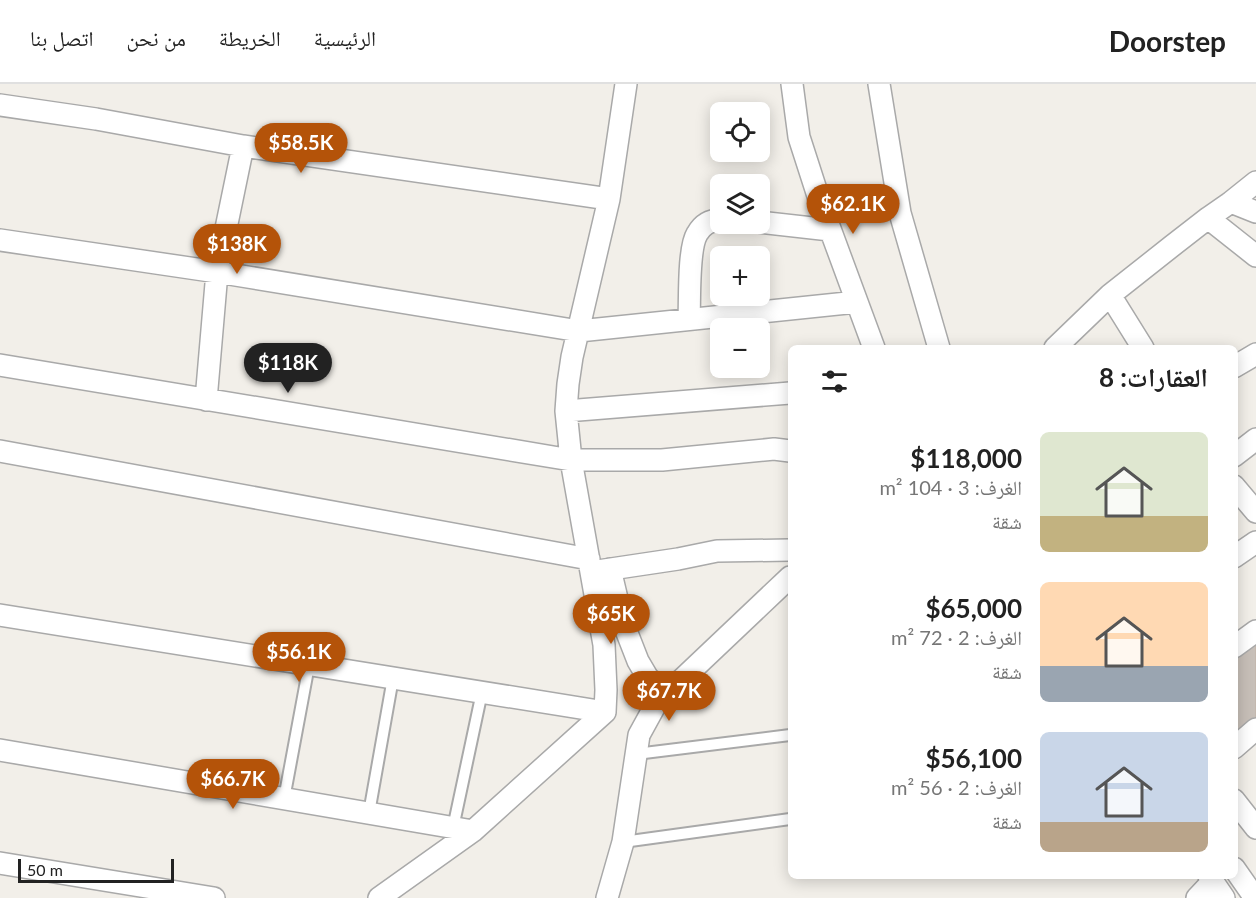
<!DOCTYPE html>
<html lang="ar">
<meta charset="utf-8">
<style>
:root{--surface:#fff;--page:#f6f6f6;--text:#222;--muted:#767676;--line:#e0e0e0;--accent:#b45309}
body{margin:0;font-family:Lato,"Noto Naskh Arabic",sans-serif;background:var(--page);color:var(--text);direction:rtl;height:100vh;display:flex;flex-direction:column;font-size:22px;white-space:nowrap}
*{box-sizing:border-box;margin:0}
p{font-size:20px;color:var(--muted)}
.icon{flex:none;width:33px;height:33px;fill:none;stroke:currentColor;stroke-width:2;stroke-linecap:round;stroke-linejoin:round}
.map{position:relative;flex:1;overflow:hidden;direction:ltr}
.sheet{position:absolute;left:788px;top:261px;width:450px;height:534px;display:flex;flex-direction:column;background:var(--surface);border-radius:9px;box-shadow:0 3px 15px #0003;direction:rtl}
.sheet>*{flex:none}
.tools{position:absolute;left:710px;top:18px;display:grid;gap:12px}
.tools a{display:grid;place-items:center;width:60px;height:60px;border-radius:9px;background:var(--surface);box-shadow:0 3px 15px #0003;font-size:30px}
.scale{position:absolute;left:18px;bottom:15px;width:156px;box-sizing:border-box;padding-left:6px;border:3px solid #222;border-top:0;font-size:16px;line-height:21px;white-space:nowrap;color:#222;-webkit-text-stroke:4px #fff;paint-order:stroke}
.price{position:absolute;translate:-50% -51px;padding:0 14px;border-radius:21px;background:var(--accent);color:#fff;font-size:20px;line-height:39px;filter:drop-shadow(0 2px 3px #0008)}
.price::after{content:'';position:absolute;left:50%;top:36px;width:18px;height:14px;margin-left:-9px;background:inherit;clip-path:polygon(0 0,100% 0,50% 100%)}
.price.selected{background:#222;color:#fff}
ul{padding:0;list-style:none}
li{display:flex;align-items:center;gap:18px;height:150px;padding:0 30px}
li span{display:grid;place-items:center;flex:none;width:168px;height:120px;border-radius:9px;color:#555}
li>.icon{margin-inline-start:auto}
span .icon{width:72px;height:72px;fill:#fffc;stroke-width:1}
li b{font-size:26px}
h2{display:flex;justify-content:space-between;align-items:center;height:72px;padding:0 30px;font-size:26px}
header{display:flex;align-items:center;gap:36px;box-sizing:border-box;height:84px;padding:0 30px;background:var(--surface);border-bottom:2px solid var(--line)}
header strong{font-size:28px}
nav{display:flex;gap:33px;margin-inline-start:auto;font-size:21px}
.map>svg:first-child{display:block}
</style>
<header>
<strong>Doorstep</strong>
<nav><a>الرئيسية</a><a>الخريطة</a><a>من نحن</a><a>اتصل بنا</a></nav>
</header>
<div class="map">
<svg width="1256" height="814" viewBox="0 0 1256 814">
<rect width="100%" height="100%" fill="#f2efe9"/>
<path fill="#c7bfb8" stroke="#c4b6ab" stroke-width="1.5" d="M1256 557V634L1234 657V572Z"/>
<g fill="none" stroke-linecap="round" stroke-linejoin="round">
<g stroke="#a9a9a9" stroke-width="14">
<path id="service" d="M636 670 790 651
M284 715 309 581
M369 729 393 594
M453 744 482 608
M623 758 790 735"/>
</g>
<g stroke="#a9a9a9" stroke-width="24">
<path id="minor" d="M792 0 799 53 819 115 874 264
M879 0 900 129 939 264
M0 21 96 35 243 62 609 115
M1231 118 1256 128
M1208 134 1256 172
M759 138 830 146
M0 156 217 188 579 247 857 218
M1110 211 1143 264
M689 235C690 216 688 165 697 150 702 141 710 136 720 136
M1055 264 1110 211 1172 162 1208 134 1231 118 1256 98
M0 281 571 376H662L774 365 790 367
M1234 283 1256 270
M206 316 217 188 243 62
M566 327 790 309
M0 367 589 475
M1234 372 1256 355
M1234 402 1256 428
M1234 473 1256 458
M610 485 622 536 638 577 648 594 660 603 666 610
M591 488 678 475 717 467 790 466
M0 531 605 628
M1234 563 1256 547
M1234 664 1256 645
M0 666 473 747
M1234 716 1256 744
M0 779 214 814
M1234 784 1255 814
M1209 792 1224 814
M379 814 473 747 605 628 606 606 604 561 571 376 566 327 568 300 572 273 609 115 626 0
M607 814 623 758 639 651 656 620 790 493
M1197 814 1213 797"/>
</g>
<use href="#service" stroke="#fff" stroke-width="10"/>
<use href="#minor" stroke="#fff" stroke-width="21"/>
</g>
</svg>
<div class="tools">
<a><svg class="icon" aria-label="locate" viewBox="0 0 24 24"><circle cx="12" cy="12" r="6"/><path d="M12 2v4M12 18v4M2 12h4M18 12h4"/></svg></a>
<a><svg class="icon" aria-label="layers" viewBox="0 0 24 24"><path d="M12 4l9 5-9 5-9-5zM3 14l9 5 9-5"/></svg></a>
<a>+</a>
<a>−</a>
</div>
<div class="scale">50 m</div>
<b class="price" style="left:301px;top:90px">$58.5K</b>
<b class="price" style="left:853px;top:151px">$62.1K</b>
<b class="price" style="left:237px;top:191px">$138K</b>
<b class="price selected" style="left:288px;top:310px">$118K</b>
<b class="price" style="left:611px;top:561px">$65K</b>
<b class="price" style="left:299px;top:599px">$56.1K</b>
<b class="price" style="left:669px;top:638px">$67.7K</b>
<b class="price" style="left:233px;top:726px">$66.7K</b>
<section class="sheet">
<h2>العقارات: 8<svg class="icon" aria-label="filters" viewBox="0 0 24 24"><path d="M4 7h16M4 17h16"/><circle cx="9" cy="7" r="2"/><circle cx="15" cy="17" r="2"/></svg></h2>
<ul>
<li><span style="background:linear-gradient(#dfe7d0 70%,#c2b280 0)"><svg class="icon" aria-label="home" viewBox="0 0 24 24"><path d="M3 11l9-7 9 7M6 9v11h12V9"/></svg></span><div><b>$118,000</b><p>الغرف: 3 · 104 m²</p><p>شقة</p></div></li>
<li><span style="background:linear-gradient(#ffd9b3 70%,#9aa5b1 0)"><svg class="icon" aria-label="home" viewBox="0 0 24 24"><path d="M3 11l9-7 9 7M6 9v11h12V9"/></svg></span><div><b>$65,000</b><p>الغرف: 2 · 72 m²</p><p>شقة</p></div></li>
<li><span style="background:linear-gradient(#c9d6e8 75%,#b9a48a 0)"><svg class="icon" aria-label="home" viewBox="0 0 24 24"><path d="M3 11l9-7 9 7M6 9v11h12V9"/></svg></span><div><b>$56,100</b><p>الغرف: 2 · 56 m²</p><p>شقة</p></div></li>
</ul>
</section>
</div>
